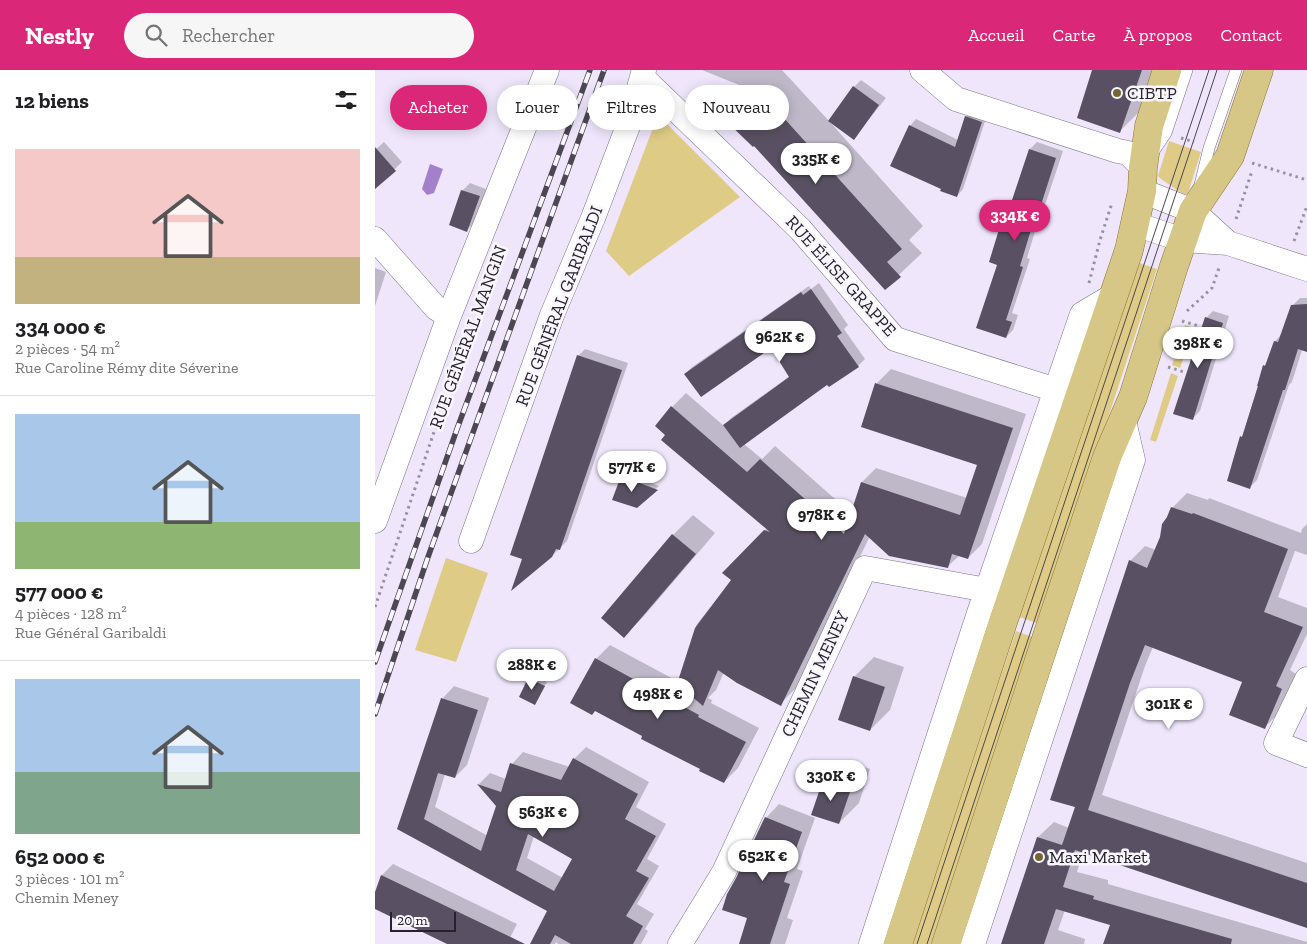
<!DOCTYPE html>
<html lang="fr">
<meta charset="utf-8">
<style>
:root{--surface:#fff;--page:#f6f6f6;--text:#202124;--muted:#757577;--line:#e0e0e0;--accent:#db2777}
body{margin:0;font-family:"Zilla Slab",serif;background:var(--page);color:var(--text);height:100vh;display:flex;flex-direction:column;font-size:19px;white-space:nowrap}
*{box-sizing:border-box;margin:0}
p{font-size:16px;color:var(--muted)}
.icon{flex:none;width:28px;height:28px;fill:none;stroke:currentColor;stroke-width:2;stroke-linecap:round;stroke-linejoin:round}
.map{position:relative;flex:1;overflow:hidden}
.panel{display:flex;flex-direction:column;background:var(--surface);width:375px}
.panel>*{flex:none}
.guide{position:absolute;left:15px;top:15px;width:475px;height:45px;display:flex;gap:10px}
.scale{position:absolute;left:15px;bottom:12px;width:66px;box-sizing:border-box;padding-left:5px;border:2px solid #26232b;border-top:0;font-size:14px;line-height:18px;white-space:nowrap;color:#26232b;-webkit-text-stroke:4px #faf6ff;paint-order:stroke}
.price{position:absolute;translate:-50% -42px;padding:0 11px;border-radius:18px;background:#fff;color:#222;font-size:16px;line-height:32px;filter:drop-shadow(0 1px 2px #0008)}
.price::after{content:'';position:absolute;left:50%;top:30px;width:15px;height:11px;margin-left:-8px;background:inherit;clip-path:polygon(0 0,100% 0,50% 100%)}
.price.current{background:var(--accent);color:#fff}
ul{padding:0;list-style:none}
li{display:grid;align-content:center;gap:10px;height:265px;padding:0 15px}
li+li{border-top:1px solid var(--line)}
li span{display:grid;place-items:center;height:155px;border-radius:0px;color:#555}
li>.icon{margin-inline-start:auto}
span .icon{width:90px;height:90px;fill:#fffc;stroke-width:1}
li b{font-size:21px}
h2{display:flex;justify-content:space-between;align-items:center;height:60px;padding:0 15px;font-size:21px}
.pill{padding:0 18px;border-radius:22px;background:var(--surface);box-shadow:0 2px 12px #0003;font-size:18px;line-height:45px}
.pill.current{background:var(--accent);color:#fff}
header{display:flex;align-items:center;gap:30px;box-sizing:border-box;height:70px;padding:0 25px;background:var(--accent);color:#fff}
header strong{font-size:24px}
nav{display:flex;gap:28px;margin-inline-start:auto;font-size:18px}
.search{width:350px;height:45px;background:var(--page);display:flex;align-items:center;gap:12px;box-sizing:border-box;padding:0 18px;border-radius:28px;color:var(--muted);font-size:19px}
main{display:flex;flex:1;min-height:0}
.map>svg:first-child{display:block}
</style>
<header>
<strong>Nestly</strong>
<div class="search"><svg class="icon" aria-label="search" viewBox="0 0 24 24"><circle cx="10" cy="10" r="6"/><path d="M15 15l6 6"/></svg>Rechercher</div>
<nav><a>Accueil</a><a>Carte</a><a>À propos</a><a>Contact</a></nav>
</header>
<main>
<section class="panel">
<h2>12 biens<svg class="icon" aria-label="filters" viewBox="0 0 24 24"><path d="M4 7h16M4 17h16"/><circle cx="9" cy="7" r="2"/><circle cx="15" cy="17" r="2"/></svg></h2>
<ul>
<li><span style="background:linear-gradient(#f6c9c9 70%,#c2b280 0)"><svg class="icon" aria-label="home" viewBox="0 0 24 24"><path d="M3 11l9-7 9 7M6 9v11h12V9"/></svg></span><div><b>334 000 €</b><p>2 pièces · 54 m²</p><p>Rue Caroline Rémy dite Séverine</p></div></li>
<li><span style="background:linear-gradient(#a9c7e8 70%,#8fb573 0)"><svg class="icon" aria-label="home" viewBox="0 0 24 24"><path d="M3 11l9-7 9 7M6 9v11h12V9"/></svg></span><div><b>577 000 €</b><p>4 pièces · 128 m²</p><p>Rue Général Garibaldi</p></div></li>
<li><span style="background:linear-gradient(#a9c7e8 60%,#7fa58c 0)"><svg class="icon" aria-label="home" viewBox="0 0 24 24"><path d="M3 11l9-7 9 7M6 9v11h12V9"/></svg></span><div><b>652 000 €</b><p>3 pièces · 101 m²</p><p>Chemin Meney</p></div></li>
</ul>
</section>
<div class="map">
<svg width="932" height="874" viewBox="0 0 932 874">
<rect width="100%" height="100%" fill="#efe6fc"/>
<path fill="#decb85" d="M283 45 365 127 254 206 231 181Z
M794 71 826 82 814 120 812 124H808L786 109 783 106Z
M762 192 782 199 665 554 644 547Z
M810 255 819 258 805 298 797 295Z
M796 303 803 306 781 372 775 370Z
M71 488 113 503 81 592 40 580Z
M641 561 660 568 559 874H536Z"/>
<path fill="#a381ca" d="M55 94 68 99 59 123 52 125 47 119Z"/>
<path fill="#0003" fill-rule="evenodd" d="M327 0H407L454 51 479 17 486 10 511 28 479 68 455 51V52L548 156 534 170 547 183 510 218 379 21Z
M719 0H779L764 42 745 61Z
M597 41 612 45 588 119 582 126 567 119 535 56 541 49 583 70 591 47Z
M9 72 27 92 4 114 0 110V80Z
M662 72 688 81 671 132 668 135 652 188 655 189 637 243 643 245 638 260 631 267 624 194 627 154 632 149 655 79Z
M95 113 111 119 99 153 92 160 87 121Z
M0 198 11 202 0 236Z
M444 213 473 255 469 259 490 289 483 296 452 313 369 374 387 389 400 376 477 444 487 412 501 398 592 428 603 394 487 356 502 313 516 299 651 344 607 474 593 488 585 485 572 497 495 466 421 618 407 632 349 602 341 620 333 628 337 630 336 633 384 658 363 698 349 712 269 666 221 589 235 575 304 612 322 554 358 509 349 502 392 458 291 365 297 337 311 323 349 356 356 348 415 306 397 276 310 304 317 297 434 216 436 219Z
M925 228H932V264L917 312 914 315 882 410 875 417 854 410 889 296 892 293 900 271 907 264 917 236Z
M838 241 854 246 825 341 817 349 831 248Z
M210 279 253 293 192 471 177 486 203 286Z
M250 403 284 416 261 437 239 429 247 406Z
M812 423 833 430 834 428 926 463 927 459 932 454V485L920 481 903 527 932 538V564L915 600 921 604 905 642 890 657 868 611 778 577 770 596 727 725 932 793V856L708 782 702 802 733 810V814L932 872V874H733L736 854 690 840 683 860 710 869 709 874H627L663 767 679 752 694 758 701 737 755 491 770 476 781 480 797 438Z
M318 445 340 463 269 546 249 566 227 548 298 465Z
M499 587 529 597 515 640 495 660 479 607Z
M158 605 172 612 160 633 146 626Z
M79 616 114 628 92 695 80 707 70 704 60 737 113 766 122 736 104 714 115 703 131 709 137 694 148 682 195 697 199 689 211 677 274 712 261 737 291 754 272 789 284 796 262 834 279 844 270 859 273 861 266 874H183L181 872 180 874H156L174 841 24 758 68 628ZM159 766 199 788 188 808 152 788Z
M469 690 495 699 484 733 464 753 449 711Z
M404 734 440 748 422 799 428 801 412 848 418 850 410 874H365L374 848 363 808 391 748Z
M18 794 142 854 132 874H75L0 838V826L7 805Z"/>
<path fill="#595163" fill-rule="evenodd" d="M717 0H767L745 63 702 48Z
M478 16 504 35 479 70 453 51Z
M381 17 527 179 512 192 526 207 510 220 379 76 378 77 350 50Z
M590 46 607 52 582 127 565 121 566 119 515 96 534 55 580 77Z
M0 77 21 101 0 119Z
M654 79 681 88 664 141 662 140 645 196 648 197 631 250 637 252 631 268 601 258 622 195 614 192 626 153 629 154Z
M86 120 105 126 92 162 74 155Z
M436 219 467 263 462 266 484 297 454 317 452 315 365 378 348 355 414 307 396 278 326 327 309 304 426 222 428 225Z
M932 234V282L923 279 910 320H908L875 419 852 411 865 366 867 367 883 316H882L888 295 890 296 899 271 903 272 916 235Z
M830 247 848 253 818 350 798 344Z
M202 285 247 300 185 480 181 479 177 487 136 521 147 489 135 485Z
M500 313 638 358 593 489 577 484 573 498 514 486 490 464 406 636 362 613 343 600 328 636 302 614 320 558 356 510 347 503 389 460 395 462 286 370 290 365 280 356 296 336 372 402 385 389 469 464 486 412 585 445 602 395 486 357Z
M246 406 283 420 262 438 237 430Z
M796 437 817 444 818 443 913 479 889 542 928 557 901 616 907 619 890 659 854 645 867 612 770 575 755 613 713 740 932 813V858L700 780 688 817 719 826 718 829 857 869 856 874H728L735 855 681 839 669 874H626L662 767 687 775 700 737 675 730 754 490 772 498 785 467 787 454 792 447Z
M297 464 321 484 249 568 226 548Z
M220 588 324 645 323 647 371 672 349 713 324 701 325 699 266 669 267 666 220 641 217 645 195 633Z
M478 606 510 617 495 661 463 650Z
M153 608 170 616 160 635 144 627Z
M66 628 103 640 80 708 63 703 49 749 106 781 121 736 102 714 126 722 135 693 186 710 198 688 263 724 250 749 281 766 261 801 274 808 251 846 268 856 258 874H196L180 865 175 874H155L172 841 22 759ZM153 764 197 789 179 821 141 800Z
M448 710 476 719 464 754 436 745Z
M390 747 427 762 409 812 415 814 395 874H364L372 848 347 840 352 824 361 808Z
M6 805 150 874H72L0 839V822Z"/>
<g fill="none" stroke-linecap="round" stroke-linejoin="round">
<g stroke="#7b7386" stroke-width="12">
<path id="service" d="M779 81 791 63 812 0
M825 115 834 78 861 0"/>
</g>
<g stroke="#7b7386" stroke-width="25">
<path id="minor" d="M547 0 581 29 743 81 753 83 768 98
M267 7 425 159 520 269 681 320
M767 121 818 141 853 173
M760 154 808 170 853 173 932 199
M0 169 61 238 74 246
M0 451 74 246 172 0
M96 471 177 245 218 148 253 56 269 0
M932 609 901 673 932 685
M305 874 349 802 490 498 612 520
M496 874 604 543 707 244 739 225
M598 874 758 390 749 351"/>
</g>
<g stroke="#887632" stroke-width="29">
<path id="primary" d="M523 874 628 552 754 180 767 121 768 98 774 56 792 0
M571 874 672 566 732 387 758 327 799 196 818 141 855 86 884 0"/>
</g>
<path stroke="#9791a0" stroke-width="3" stroke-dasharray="2.5 4" stroke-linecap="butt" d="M806 68 819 72
M877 93 932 110
M861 149 877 101
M919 171 932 136
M714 213 725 170 737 133
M812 241 837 218 845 195
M807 251 824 256
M793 297 809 302
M0 537 62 353"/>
<use href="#service" stroke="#fff" stroke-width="11"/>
<use href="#minor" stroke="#fff" stroke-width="24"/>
<use href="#primary" stroke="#d7c786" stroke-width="28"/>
<path stroke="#4c4853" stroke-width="1" d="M542 874 834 0
M552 874 842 0"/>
<g stroke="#4c4853" stroke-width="5.5">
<path id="rail" d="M0 592 82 359 215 0
M0 644 53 487 229 0"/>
</g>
<use href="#rail" stroke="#faf6ff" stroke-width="4" stroke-dasharray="11" stroke-linecap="butt"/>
</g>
<g fill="#736633" stroke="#faf6ff" stroke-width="2">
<circle cx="742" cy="23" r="5"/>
<circle cx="664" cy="787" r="5"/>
</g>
<g text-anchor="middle" stroke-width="5" stroke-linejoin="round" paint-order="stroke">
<g font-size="18" fill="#26232b" stroke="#faf6ff" text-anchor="start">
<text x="752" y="29">CIBTP</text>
<text x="674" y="793">Maxi Market</text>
</g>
<g font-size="18" fill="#26232b" stroke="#faf6ff">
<text transform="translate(466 206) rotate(48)" y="6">RUE ÉLISE GRAPPE</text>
<text transform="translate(184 236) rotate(-69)" y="6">RUE GÉNÉRAL GARIBALDI</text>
<text transform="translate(93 267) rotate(-70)" y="6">RUE GÉNÉRAL MANGIN</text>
<text transform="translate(440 604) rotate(-65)" y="6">CHEMIN MENEY</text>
</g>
</g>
</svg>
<div class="scale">20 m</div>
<b class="price" style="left:441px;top:115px">335K €</b>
<b class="price current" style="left:640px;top:172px">334K €</b>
<b class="price" style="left:405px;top:293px">962K €</b>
<b class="price" style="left:823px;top:299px">398K €</b>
<b class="price" style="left:257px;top:423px">577K €</b>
<b class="price" style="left:447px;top:471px">978K €</b>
<b class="price" style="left:157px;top:621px">288K €</b>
<b class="price" style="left:283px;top:650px">498K €</b>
<b class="price" style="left:794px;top:660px">301K €</b>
<b class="price" style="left:456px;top:732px">330K €</b>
<b class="price" style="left:168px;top:768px">563K €</b>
<b class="price" style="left:388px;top:812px">652K €</b>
<div class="guide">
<a class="pill current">Acheter</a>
<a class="pill">Louer</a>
<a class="pill">Filtres</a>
<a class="pill">Nouveau</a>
</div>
</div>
</main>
